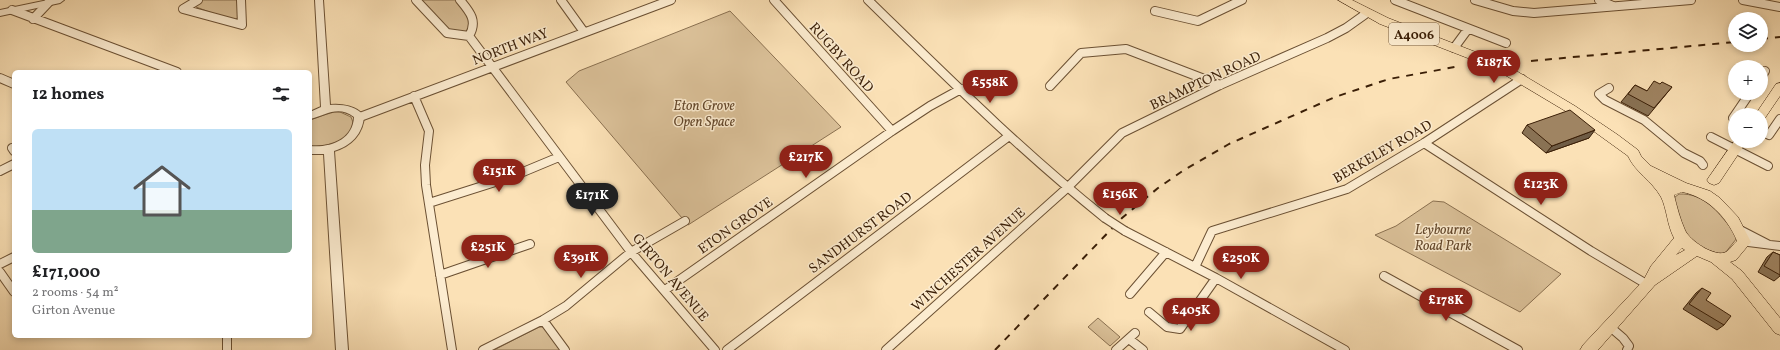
<!DOCTYPE html>
<meta charset="utf-8">
<style>
:root{--surface:#fff;--page:#f2f2f2;--text:#202124;--muted:#757577;--line:#e0e0e0;--accent:#8f2418}
body{margin:0;font-family:Vollkorn,serif;background:var(--page);color:var(--text);height:100vh;display:flex;flex-direction:column;font-size:15px;white-space:nowrap}
*{box-sizing:border-box;margin:0}
p{font-size:13px;color:var(--muted)}
.icon{flex:none;width:22px;height:22px;fill:none;stroke:currentColor;stroke-width:2;stroke-linecap:round;stroke-linejoin:round}
.map{position:relative;flex:1;overflow:hidden}
.drawer{position:absolute;left:12px;top:70px;width:300px;height:268px;display:flex;flex-direction:column;background:var(--surface);border-radius:6px;box-shadow:0 2px 6px #0003}
.drawer>*{flex:none}
.tools{position:absolute;left:1728px;top:12px;display:grid;gap:8px}
.tools a{display:grid;place-items:center;width:40px;height:40px;border-radius:50%;background:var(--surface);box-shadow:0 2px 6px #0003;font-size:20px}
.price{position:absolute;translate:-50% -34px;padding:0 9px;border-radius:14px;background:var(--accent);color:#fff;font-size:13px;line-height:26px;filter:drop-shadow(0 1px 2px #0008)}
.price::after{content:'';position:absolute;left:50%;top:24px;width:12px;height:9px;margin-left:-6px;background:inherit;clip-path:polygon(0 0,100% 0,50% 100%)}
.price.selected{background:#222;color:#fff}
ul{padding:0;list-style:none}
li{display:grid;align-content:center;gap:8px;height:212px;padding:0 20px}
li+li{border-top:1px solid var(--line)}
li span{display:grid;place-items:center;height:124px;border-radius:6px;color:#555}
li>.icon{margin-inline-start:auto}
span .icon{width:72px;height:72px;fill:#fffc;stroke-width:1}
li b{font-size:17px}
h2{display:flex;justify-content:space-between;align-items:center;height:48px;padding:0 20px;font-size:17px}
.map>svg:first-child{display:block}
</style>
<div class="map">
<svg width="1780" height="350" viewBox="0 0 1780 350">
<rect width="100%" height="100%" fill="#fbe1b6"/>
<filter id="stains"><feTurbulence type="fractalNoise" baseFrequency=".005" numOctaves="4"/><feColorMatrix values="0 0 0 0 .2 0 0 0 0 .09 0 0 0 0 .02 0 0 0 .5 -.17"/></filter>
<radialGradient id="worn" r=".72"><stop offset=".6" stop-color="#630" stop-opacity="0"/><stop offset="1" stop-color="#630" stop-opacity=".3"/></radialGradient>
<path fill="#dac098" stroke="#8a7050" d="M201 0H238V18L234 21 196 7 195 5Z
M420 0H456L472 22 467 31 462 33 448 31Z
M730 11 841 127 688 225 566 82 579 71Z
M332 112H340L351 117C362 140 325 147 310 147V120Z
M1679 194C1706 193 1719 214 1735 233L1737 238 1725 253 1720 254 1699 247 1686 235 1674 201 1675 197Z
M1433 201 1444 202 1561 274 1520 312 1375 235 1396 226Z
M1098 318 1120 337 1110 346 1088 327Z
M539 327H544L562 350H494Z"/>
<g fill="none" stroke-linecap="round" stroke-linejoin="round">
<g stroke="#6b5033" stroke-width="10">
<path id="minor" d="M198 0 183 9 242 25 241 0
M416 0 447 33 469 36C478 21 470 12 460 0
M561 0 584 32
M774 0 892 131
M868 0C945 75 1021 151 1105 218
M1395 0 1506 43
M1475 0 1513 11 1534 13 1691 0
M1599 0 1613 6
M1743 0 1780 7
M12 10 177 72
M1155 11 1198 21 1242 0
M33 19 49 2
M469 36 631 252 715 350
M1454 48 1468 29
M0 78 14 84
M1761 78 1765 71
M1050 86 1081 53 1126 49 1220 85
M1609 88 1599 94 1605 100 1644 120 1684 153 1700 161 1703 165
M414 96 429 131 425 165 426 185 452 350
M360 117 671 0
M1735 119 1733 118 1750 93
M1761 131 1769 135 1780 119
M1711 137 1768 166
M1424 143 1591 251 1648 285
M12 148 14 151
M0 171 14 164
M429 203 511 177 559 157
M1125 231 1216 278 1345 350
M0 264 14 257
M1195 267 1212 231 1347 189 1424 143 1522 79
M0 272 14 292
M440 275 530 244
M1384 276 1518 350
M665 290 892 131 930 106 961 89
M1130 294 1166 252
M1149 312 1167 327 1180 329 1216 278
M543 320 565 350
M1609 326 1623 338 1629 346 1627 350
M227 336V350
M1129 339 1143 350
M483 350 543 320 566 306 631 252 685 221
M727 350 1009 136
M886 350 1067 188 1122 133 1220 85 1327 38 1346 28 1367 13
M1116 350 1135 333"/>
</g>
<g stroke="#6b5033" stroke-width="2">
<path id="tertiary" d="M48 0H64L60 3 0 16V10Z
M315 0H323L330 105C342 104 357 106 364 116 363 134 351 146 334 151L348 350H336L324 154H310V146C330 148 353 140 354 117 338 105 326 115 310 119V112L321 107Z
M1739 225 1770 241 1780 242V250L1740 245 1739 242 1740 239 1747 238 1735 232 1734 229 1735 226Z"/>
</g>
<g stroke="#3b1f07" stroke-width="1">
<path id="primary" d="M1338 0H1352L1388 18 1491 58 1513 69 1575 106 1618 135 1638 150 1641 156 1651 166 1686 183 1710 191 1720 198 1738 217 1751 242 1736 260 1730 262 1742 271 1780 318V335L1775 333 1732 279 1711 262 1697 256 1655 285 1598 350H1580L1583 345 1643 281 1651 266 1674 238C1667 225 1667 209 1661 197 1652 181 1635 172 1628 156L1567 112 1505 75 1483 64 1380 24ZM1682 192C1708 197 1727 217 1737 241 1733 244 1730 250 1726 252 1715 258 1689 240 1685 230 1680 219 1677 207 1674 195ZM1682 248 1685 250 1676 255Z
M1780 83V96L1765 118 1761 119V115H1755L1776 84Z
M1735 140 1747 141 1719 183 1714 185 1709 183 1707 180 1709 177Z"/>
</g>
<use href="#minor" stroke="#fcecd0" stroke-width="8"/>
<use href="#tertiary" fill="#fcecd0" fill-rule="evenodd"/>
<use href="#primary" fill="#fbe1b6" fill-rule="evenodd"/>
<path stroke="#3b1f07" stroke-width="2" stroke-dasharray="7 7" stroke-linecap="butt" d="M1761 39 1780 37
M1531 61 1735 42
M995 350 1122 218 1158 188 1184 170 1229 144 1335 97 1389 79 1455 67"/>
<g stroke="#6b5033" stroke-width="10" stroke-linecap="butt">
<path id="minor-bridge" d="M1105 218 1125 231"/>
</g>
<use href="#minor-bridge" stroke="#fcecd0" stroke-width="8"/>
</g>
<path fill="#897254" stroke="#3b1f07" d="M1635 85 1647 91 1672 87 1648 116 1621 102Z
M1527 125 1589 138 1546 153 1522 133Z
M1773 252 1780 255V276L1774 281 1758 272 1767 257Z
M1702 288 1706 300 1724 325 1717 330 1683 309 1696 293Z"/>
<path fill="#6f5c45" stroke="#3b1f07" d="M1595 130 1589 138 1546 153 1552 146Z"/>
<path fill="#9f8462" stroke="#3b1f07" d="M1654 81 1660 84 1662 82 1672 87 1654 108 1628 94 1635 85 1647 91Z
M1570 110 1595 130 1552 146 1527 125Z
M1773 252 1780 255V275L1764 266Z
M1702 288 1711 293 1706 300 1731 316 1724 325 1689 304Z"/>
<g text-anchor="middle" stroke-width="3" stroke-linejoin="round" paint-order="stroke">
<rect fill="#fcecd0" stroke="#755c43" stroke-width="1" x="1389" y="23" width="50" height="22" rx="3"/>
<g font-size="13" font-weight="bold" fill="#3b1f07">
<text x="1414" y="39">A4006</text>
</g>
<g font-size="14" fill="#3b1f07" stroke="#fcecd0">
<text transform="translate(510 46) rotate(-21)" y="5">NORTH WAY</text>
<text transform="translate(842 57) rotate(48)" y="5">RUGBY ROAD</text>
<text transform="translate(1205 80) rotate(-25)" y="5">BRAMPTON ROAD</text>
<text transform="translate(1382 151) rotate(-30)" y="5">BERKELEY ROAD</text>
<text transform="translate(735 225) rotate(-35)" y="5">ETON GROVE</text>
<text transform="translate(860 232) rotate(-37)" y="5">SANDHURST ROAD</text>
<text transform="translate(968 259) rotate(-42)" y="5">WINCHESTER AVENUE</text>
<text transform="translate(671 277) rotate(50)" y="5">GIRTON AVENUE</text>
</g>
<g font-size="14" font-style="italic" fill="#63472b" stroke="#fcecd0">
<text x="704" y="110">Eton Grove<tspan x="704" dy="16">Open Space</tspan></text>
<text x="1443" y="234">Leybourne<tspan x="1443" dy="16">Road Park</tspan></text>
</g>
</g>
<rect width="100%" height="100%" filter="url(#stains)"/>
<rect width="100%" height="100%" fill="url(#worn)"/>
</svg>
<div class="tools">
<a><svg class="icon" aria-label="layers" viewBox="0 0 24 24"><path d="M12 4l9 5-9 5-9-5zM3 14l9 5 9-5"/></svg></a>
<a>+</a>
<a>−</a>
</div>
<b class="price" style="left:1494px;top:84px">£187K</b>
<b class="price" style="left:990px;top:104px">£558K</b>
<b class="price" style="left:806px;top:179px">£217K</b>
<b class="price" style="left:499px;top:193px">£151K</b>
<b class="price" style="left:1541px;top:206px">£123K</b>
<b class="price" style="left:1120px;top:216px">£156K</b>
<b class="price selected" style="left:592px;top:217px">£171K</b>
<b class="price" style="left:488px;top:269px">£251K</b>
<b class="price" style="left:581px;top:279px">£391K</b>
<b class="price" style="left:1241px;top:280px">£250K</b>
<b class="price" style="left:1446px;top:322px">£178K</b>
<b class="price" style="left:1191px;top:332px">£405K</b>
<section class="drawer">
<h2>12 homes<svg class="icon" aria-label="filters" viewBox="0 0 24 24"><path d="M4 7h16M4 17h16"/><circle cx="9" cy="7" r="2"/><circle cx="15" cy="17" r="2"/></svg></h2>
<ul>
<li><span style="background:linear-gradient(#bfe0f5 65%,#7fa58c 0)"><svg class="icon" aria-label="home" viewBox="0 0 24 24"><path d="M3 11l9-7 9 7M6 9v11h12V9"/></svg></span><div><b>£171,000</b><p>2 rooms · 54 m²</p><p>Girton Avenue</p></div></li>
</ul>
</section>
</div>
